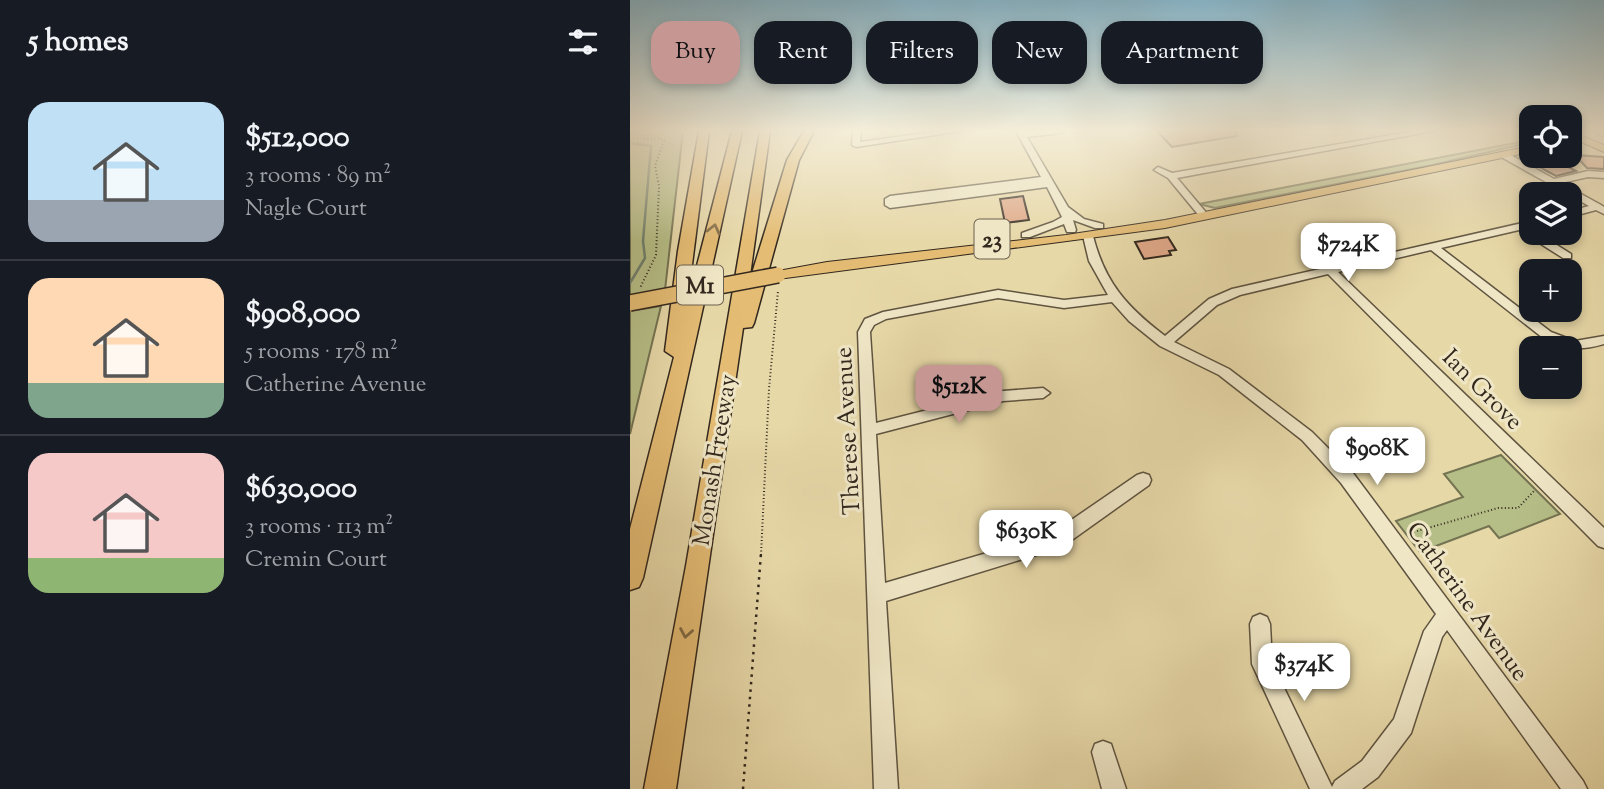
<!DOCTYPE html>
<meta charset="utf-8">
<style>
:root{--surface:#171b24;--page:#242831;--text:#f1f3f6;--muted:#9ea1a6;--line:#363941;--accent:#c59692}
body{margin:0;font-family:"Sorts Mill Goudy",serif;background:var(--page);color:var(--text);height:100vh;display:flex;flex-direction:column;font-size:26px;white-space:nowrap}
*{box-sizing:border-box;margin:0}
p{font-size:23px;color:var(--muted)}
.icon{flex:none;width:38px;height:38px;fill:none;stroke:currentColor;stroke-width:2;stroke-linecap:round;stroke-linejoin:round}
.map{position:relative;flex:1;overflow:hidden}
.panel{display:flex;flex-direction:column;background:var(--surface);width:630px}
.panel>*{flex:none}
.hud{position:absolute;left:21px;top:21px;width:665px;height:63px;display:flex;gap:14px}
.fabs{position:absolute;left:889px;top:105px;display:grid;gap:14px}
.fabs a{display:grid;place-items:center;width:63px;height:63px;border-radius:14px;background:var(--surface);box-shadow:0 4px 10px #0003;font-size:35px}
.price{position:absolute;translate:-50% -60px;padding:0 16px;border-radius:14px;background:#fff;color:#222;font-size:23px;line-height:46px;filter:drop-shadow(0 2px 4px #0008)}
.price::after{content:'';position:absolute;left:50%;top:42px;width:21px;height:16px;margin-left:-10px;background:inherit;clip-path:polygon(0 0,100% 0,50% 100%)}
.price.current{background:var(--accent);color:#111}
ul{padding:0;list-style:none}
li{display:flex;align-items:center;gap:21px;height:175px;padding:0 28px}
li+li{border-top:2px solid var(--line)}
li span{display:grid;place-items:center;flex:none;width:196px;height:140px;border-radius:21px;color:#555}
li>.icon{margin-inline-start:auto}
span .icon{width:84px;height:84px;fill:#fffc;stroke-width:1}
li b{font-size:30px}
h2{display:flex;justify-content:space-between;align-items:center;height:84px;padding:0 28px;font-size:30px}
.pill{padding:0 24px;border-radius:21px;background:var(--surface);box-shadow:0 4px 10px #0003;font-size:24px;line-height:63px}
.pill.current{background:var(--accent);color:#111}
main{display:flex;flex:1;min-height:0}
.map>svg:first-child{display:block}
</style>
<main>
<section class="panel">
<h2>5 homes<svg class="icon" aria-label="filters" viewBox="0 0 24 24"><path d="M4 7h16M4 17h16"/><circle cx="9" cy="7" r="2"/><circle cx="15" cy="17" r="2"/></svg></h2>
<ul>
<li><span style="background:linear-gradient(#bfe0f5 70%,#9aa5b1 0)"><svg class="icon" aria-label="home" viewBox="0 0 24 24"><path d="M3 11l9-7 9 7M6 9v11h12V9"/></svg></span><div><b>$512,000</b><p>3 rooms · 89 m²</p><p>Nagle Court</p></div></li>
<li><span style="background:linear-gradient(#ffd9b3 75%,#7fa58c 0)"><svg class="icon" aria-label="home" viewBox="0 0 24 24"><path d="M3 11l9-7 9 7M6 9v11h12V9"/></svg></span><div><b>$908,000</b><p>5 rooms · 178 m²</p><p>Catherine Avenue</p></div></li>
<li><span style="background:linear-gradient(#f6c9c9 75%,#8fb573 0)"><svg class="icon" aria-label="home" viewBox="0 0 24 24"><path d="M3 11l9-7 9 7M6 9v11h12V9"/></svg></span><div><b>$630,000</b><p>3 rooms · 113 m²</p><p>Cremin Court</p></div></li>
</ul>
</section>
<div class="map">
<svg width="974" height="789" viewBox="0 0 974 789">
<rect width="100%" height="100%" fill="#e7d8a8"/>
<filter id="stains"><feTurbulence type="fractalNoise" baseFrequency=".00286" numOctaves="4"/><feColorMatrix values="0 0 0 0 .2 0 0 0 0 .09 0 0 0 0 .02 0 0 0 .5 -.17"/></filter>
<radialGradient id="worn" r=".72"><stop offset=".6" stop-color="#630" stop-opacity="0"/><stop offset="1" stop-color="#630" stop-opacity=".3"/></radialGradient>
<path fill="#b6be87" stroke="#747352" stroke-width="2" d="M0 131H53L35 290 0 296Z
M895 141 898 143 803 165 585 208 569 204Z
M31 306 0 434V311Z
M871 455 930 514 869 538 859 526 790 552 766 521 833 497 814 474Z"/>
<g fill="none" stroke-linecap="round" stroke-linejoin="round">
<path stroke="#6f806d" stroke-width="2.5" d="M0 143 21 146 13 241 15 258 0 283"/>
</g>
<path fill="#dea787" stroke="#32281e" stroke-width="2" d="M527 131H606L607 136 542 147Z
M945 155 974 157V169L957 168Z
M921 158 946 171 926 176 900 162Z
M393 196 399 220 375 223 370 199Z
M538 237 546 250 539 251 541 255 514 259 505 242Z"/>
<g fill="none" stroke-linecap="round" stroke-linejoin="round">
<g stroke="#5f5440" stroke-width="3">
<path id="minor" d="M223 131H231L230 142 310 131H331L226 147 222 145Z
M386 131H435L431 133 397 137 438 207 454 219 473 224V228H465L443 220 446 230 445 232H437L434 224 400 237H392V233L423 222 432 217 417 187 260 208 255 205V199L260 196 411 177Z
M785 131H803L547 178 579 216 574 219 571 218 538 178 524 170 528 167 542 173Z
M873 154H879L924 179 958 171 974 172V178L958 177 931 183 971 205 974 207V214L966 210 940 217V211L959 206 873 158Z
M901 221V227H899L901 233H908L941 254V258H933L889 230 811 248 921 332 945 341 974 336V344C950 351 935 350 913 338L801 250 708 272 974 528V548L968 546 698 274 610 295 587 305 544 342 599 369 682 432 723 473 953 781 957 789H931L817 630 812 637 781 733 748 777 732 789H680L622 664 620 624 623 617 630 614 637 617 640 624 642 663 702 787 705 781 732 761 764 719 794 631 806 614 711 483 672 440 589 375 530 346 499 321 482 302 434 308 368 298 256 319 244 325 240 332 246 423 373 391 413 388 420 393 413 398 373 401 246 434 255 583 421 534 507 475 513 473 519 475 521 480 519 485 432 547 256 601 268 789H244L228 332 235 319 253 312 368 290 434 300 478 295 459 261 453 236 458 233 463 236C475 283 497 307 535 336L579 299 602 289Z
M473 741 481 744 496 789H472L462 752 465 744Z"/>
</g>
<g stroke="#32281e" stroke-width="2">
<path id="major" d="M940 131 974 145V152L940 137Z
M901 146V152L535 228 148 279 141 275 148 271 197 262 436 235 535 220Z"/>
</g>
<g stroke="#32281e" stroke-width="3">
<path id="highway" d="M69 131H79L57 304 102 131H112L13 578 9 587 0 590V529L44 357 35 351 48 251Z
M130 131H140L119 283 157 160 174 131H184L169 160 124 323 122 327 113 328 46 789H14L56 566Z"/>
</g>
<path stroke="#32281e" stroke-width="2" stroke-dasharray="1 2.5" stroke-linecap="butt" d="M963 131 973 137
M0 134 28 137 34 141 25 166 29 186 26 255 10 288
M0 138 29 139
M777 534 868 508H888L904 491
M131 555 139 389 148 291"/>
<path stroke="#32281e" stroke-width="2.5" stroke-dasharray="2.5 5" stroke-linecap="butt" d="M113 789 131 553"/>
<use href="#minor" fill="#efe6c6" fill-rule="evenodd"/>
<use href="#major" fill="#e4bc74" fill-rule="evenodd"/>
<use href="#highway" fill="#e4bc74" fill-rule="evenodd"/>
<g stroke="#32281e" stroke-width="18" stroke-linecap="butt">
<path id="major-bridge" d="M0 303 148 275"/>
</g>
<use href="#major-bridge" stroke="#e4bc74" stroke-width="15"/>
</g>
<defs><path id="oneway-chevron" d="M-2-3.5L2.5 0L-2 3.5" fill="none" stroke-width="1.6" stroke-linecap="round" stroke-linejoin="round" transform="scale(1.75)"/></defs>
<g stroke="#826b45">
<use href="#oneway-chevron" transform="translate(84 229) rotate(-77)"/>
<use href="#oneway-chevron" transform="translate(56 633) rotate(100)"/>
</g>
<linearGradient id="sky" x2="0" y2="1"><stop stop-color="#88b7cc"/><stop offset="0.54" stop-color="#f4edd8"/><stop offset="1" stop-color="#f4edd8" stop-opacity="0"/></linearGradient>
<rect width="974" height="241" fill="url(#sky)"/>
<g text-anchor="middle" stroke-width="6" stroke-linejoin="round" paint-order="stroke">
<g fill="#efe6c6" stroke="#6b6150" stroke-width="2">
<rect x="344.5" y="219.5" width="35" height="39" rx="5"/>
<rect x="47" y="265.5" width="46" height="39" rx="5"/>
</g>
<g font-size="23" font-weight="bold" fill="#32281e">
<text x="362" y="247">23</text>
<text x="70" y="293">M1</text>
</g>
<g font-size="24" fill="#32281e" stroke="#efe6c6">
<text transform="translate(853 389) rotate(45)" y="8">Ian Grove</text>
<text transform="translate(217 431) rotate(-93)" y="8">Therese Avenue</text>
<text transform="translate(84 460) rotate(-81)" y="8">Monash Freeway</text>
<text transform="translate(838 601) rotate(54)" y="8">Catherine Avenue</text>
</g>
</g>
<rect width="100%" height="100%" filter="url(#stains)"/>
<rect width="100%" height="100%" fill="url(#worn)"/>
</svg>
<div class="fabs">
<a><svg class="icon" aria-label="locate" viewBox="0 0 24 24"><circle cx="12" cy="12" r="6"/><path d="M12 2v4M12 18v4M2 12h4M18 12h4"/></svg></a>
<a><svg class="icon" aria-label="layers" viewBox="0 0 24 24"><path d="M12 4l9 5-9 5-9-5zM3 14l9 5 9-5"/></svg></a>
<a>+</a>
<a>−</a>
</div>
<b class="price" style="left:718px;top:283px">$724K</b>
<b class="price current" style="left:329px;top:425px">$512K</b>
<b class="price" style="left:747px;top:487px">$908K</b>
<b class="price" style="left:396px;top:570px">$630K</b>
<b class="price" style="left:674px;top:703px">$374K</b>
<div class="hud">
<a class="pill current">Buy</a>
<a class="pill">Rent</a>
<a class="pill">Filters</a>
<a class="pill">New</a>
<a class="pill">Apartment</a>
</div>
</div>
</main>
